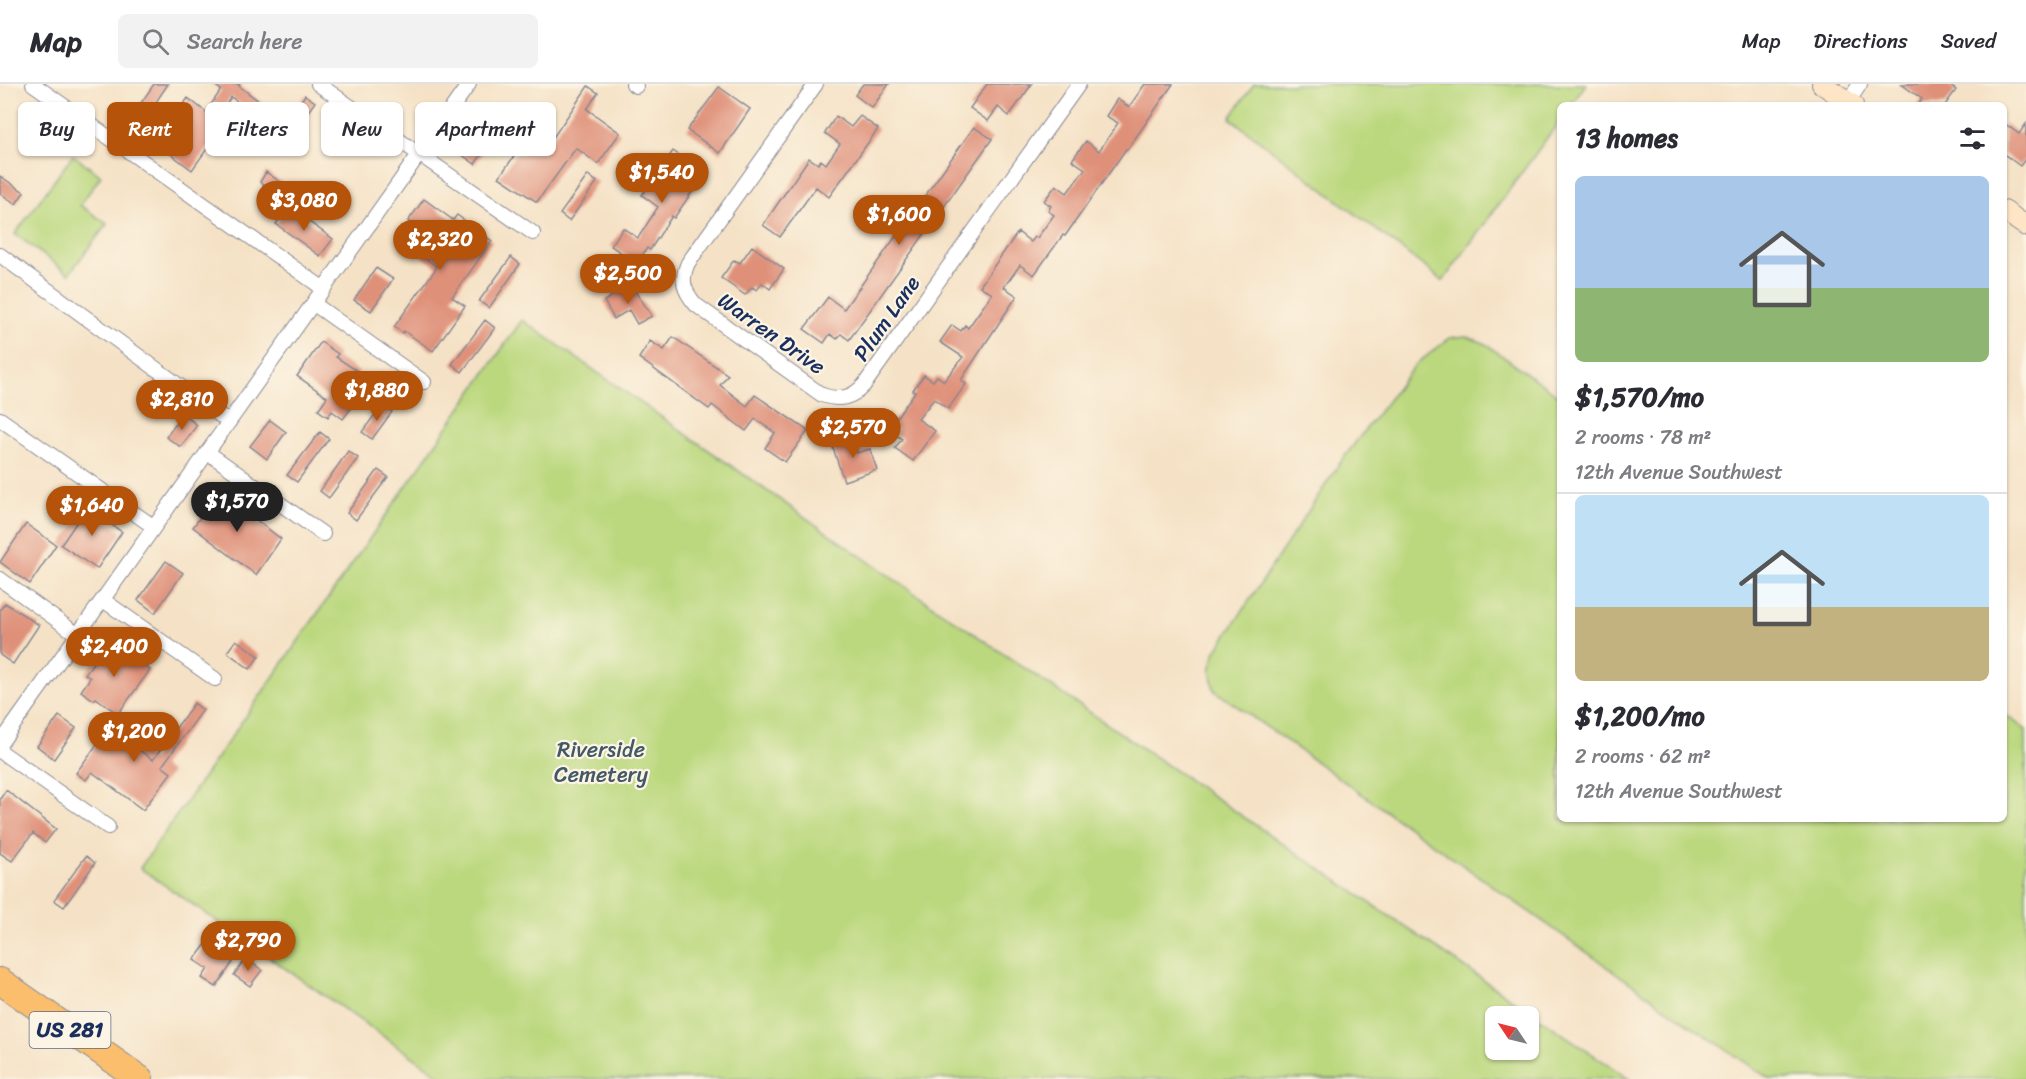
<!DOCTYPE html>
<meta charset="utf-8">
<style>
:root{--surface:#fff;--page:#f2f2f3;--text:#2b2b33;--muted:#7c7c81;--line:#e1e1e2;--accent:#b45309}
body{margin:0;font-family:Sriracha,sans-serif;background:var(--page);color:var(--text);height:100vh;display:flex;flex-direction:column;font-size:22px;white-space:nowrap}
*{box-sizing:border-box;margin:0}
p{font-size:20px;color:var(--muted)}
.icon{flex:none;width:33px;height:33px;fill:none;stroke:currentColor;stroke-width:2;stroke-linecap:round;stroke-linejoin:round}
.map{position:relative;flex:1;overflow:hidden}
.details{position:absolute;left:1557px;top:18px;width:450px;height:720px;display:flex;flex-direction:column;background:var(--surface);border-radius:9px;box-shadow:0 2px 4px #0004}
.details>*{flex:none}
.banner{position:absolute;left:18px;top:18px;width:570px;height:54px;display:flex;gap:12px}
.needle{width:39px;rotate:305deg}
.buttons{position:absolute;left:1485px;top:922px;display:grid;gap:12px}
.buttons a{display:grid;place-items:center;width:54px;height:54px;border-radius:9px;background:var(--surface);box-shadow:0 2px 4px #0004;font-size:30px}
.price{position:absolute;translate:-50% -51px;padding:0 14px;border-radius:21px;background:var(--accent);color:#fff;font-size:20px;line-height:39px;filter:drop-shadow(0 2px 3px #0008)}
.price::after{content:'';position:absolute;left:50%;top:36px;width:18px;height:14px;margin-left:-9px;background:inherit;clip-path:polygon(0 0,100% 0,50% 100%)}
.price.on{background:#222;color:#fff}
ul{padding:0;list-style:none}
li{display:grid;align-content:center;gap:12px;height:318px;padding:0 18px}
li+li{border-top:2px solid var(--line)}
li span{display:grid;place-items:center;height:186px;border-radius:9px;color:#555}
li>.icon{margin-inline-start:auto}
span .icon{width:108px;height:108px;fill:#fffc;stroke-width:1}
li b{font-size:26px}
h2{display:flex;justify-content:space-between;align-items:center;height:72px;padding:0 18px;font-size:26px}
.tag{padding:0 21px;border-radius:9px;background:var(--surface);box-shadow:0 2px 4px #0004;font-size:21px;line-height:54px}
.tag.on{background:var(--accent);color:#fff}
header{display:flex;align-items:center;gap:36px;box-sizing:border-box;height:84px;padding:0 30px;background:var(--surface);border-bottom:2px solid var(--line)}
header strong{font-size:28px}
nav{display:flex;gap:33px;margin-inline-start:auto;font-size:21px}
.search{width:420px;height:54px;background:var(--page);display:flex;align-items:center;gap:15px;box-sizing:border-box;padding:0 21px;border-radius:9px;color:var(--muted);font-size:22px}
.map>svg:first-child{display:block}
</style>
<header>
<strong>Map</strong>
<div class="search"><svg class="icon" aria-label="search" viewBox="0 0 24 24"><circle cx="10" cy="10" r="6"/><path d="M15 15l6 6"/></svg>Search here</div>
<nav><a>Map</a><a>Directions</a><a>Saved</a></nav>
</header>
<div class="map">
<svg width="2026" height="995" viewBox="0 0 2026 995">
<rect width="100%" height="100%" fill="#fcf5e5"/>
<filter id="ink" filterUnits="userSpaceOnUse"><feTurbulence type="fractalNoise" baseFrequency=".0167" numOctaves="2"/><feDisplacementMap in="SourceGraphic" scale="12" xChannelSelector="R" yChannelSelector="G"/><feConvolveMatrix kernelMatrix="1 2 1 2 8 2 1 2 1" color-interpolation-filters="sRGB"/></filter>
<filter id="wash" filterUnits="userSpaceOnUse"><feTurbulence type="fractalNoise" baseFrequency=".008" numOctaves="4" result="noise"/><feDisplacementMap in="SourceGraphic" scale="24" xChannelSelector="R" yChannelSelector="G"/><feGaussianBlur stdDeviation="1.35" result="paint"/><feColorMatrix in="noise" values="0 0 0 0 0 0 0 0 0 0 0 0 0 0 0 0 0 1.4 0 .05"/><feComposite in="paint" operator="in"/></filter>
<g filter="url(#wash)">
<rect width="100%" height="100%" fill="#f5e2c6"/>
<path fill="#bbd87e" stroke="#6b846e" stroke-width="1.5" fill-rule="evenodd" d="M1254 0H1586L1571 21H1560V36L1443 197 1230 34Z
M73 71 101 92 80 121 107 140 69 190 15 150Z
M522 236 898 498 1629 995H445L140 784ZM1496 933H1528V966H1496Z
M1465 252 1484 259 1560 313V735H2004V630L2026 646V995H1770L1690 941 1214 606 1210 586 1216 567 1342 376 1415 281 1450 254Z"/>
<g id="blocks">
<path fill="#df9079" d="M154 0H168L138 45 128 38Z
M213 0H240L239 2 267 23 259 34 231 13 216 35 224 41 192 86 156 59 188 14 206 28 221 6Z
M863 0H889L872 24 855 11Z
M987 0H1032L1009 32 998 23 988 37 970 24Z
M1145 0H1173L1127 66 1126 65 1065 152 1063 151 1034 191 1020 181 1004 203 1017 212 961 296 966 300 948 325 934 315 918 335 935 347 913 377 895 364 902 355 895 350 898 345 891 341 915 308 912 307 924 291 933 297 937 292 944 297 963 273 940 258 952 241 961 247 965 241 968 244 992 210 980 202 1018 148 1031 158 1035 153 1037 154 1054 131 1048 127 1051 122 1044 117 1056 101 1067 109 1085 85 1072 76 1086 57 1099 67 1118 39 1106 32 1117 15 1129 23Z
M1901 0H1947L1956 6 1945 21H1918L1922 15Z
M588 2 598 9 587 25 620 49 598 80 576 64 537 118 499 93 531 49 548 61Z
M719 3 750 25 720 69 687 46Z
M305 11 315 18 283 63 273 56Z
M836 32 851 43 860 32 878 45 829 113 816 103 780 153 763 141 809 74 818 80 821 76 826 80 840 60 825 49Z
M482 34 499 47 475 80 458 68Z
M2004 39 2019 50 2026 40V74L2020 82 2004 70Z
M974 43 992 55 849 256 841 250 837 255 830 250 824 259 804 245 828 213 844 225Z
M673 67 705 89 674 134 672 132 650 166 647 164 637 179 611 162 623 144 638 154 658 123 642 111Z
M266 88 282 99 275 109 260 98Z
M588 91 597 98 569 137 560 130Z
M0 92 24 108 16 120 0 109Z
M424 115 453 136 457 131 492 157 452 213 465 222 433 267 404 247 403 249 394 243 437 183 415 167 412 171 400 162 414 142 408 137Z
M288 123 333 155 320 172 276 140Z
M752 162 784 185 770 205 762 199 757 206 752 203 745 211 721 194 734 176 740 179Z
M511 173 520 180 489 224 479 217Z
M376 184 393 195 371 227 354 216Z
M631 201 652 232 637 240 629 226 614 235 604 217Z
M485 236 495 244 462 288 452 280Z
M673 253 728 291 720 301 747 322 755 311 808 347 785 378 765 364 775 349 755 335 746 347 712 321 709 325 639 274 650 257 664 266Z
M321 258 338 270 336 273 359 288 351 299 364 308 343 335 332 327 328 333 318 326 327 313 297 292Z
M382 321 392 328 372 355 362 348Z
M183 330 197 341 181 363 166 353Z
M270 336 286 348 267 375 250 362Z
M320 348 329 355 297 398 287 391Z
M852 351 857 369 870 365 877 386 844 397 831 358Z
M348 367 358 374 329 414 320 407Z
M378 386 388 393 356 436 347 429Z
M219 407 281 455 256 491 193 443Z
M89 420 102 429 100 433 122 448 97 485 61 461Z
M26 440 56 461 30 500 0 478Z
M166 477 183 489 155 529 138 516Z
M5 519 39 541 13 580 0 571V526Z
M236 556 259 572 250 585 227 568Z
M109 557 150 586 118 630 96 614 94 616 81 607 90 594 85 590Z
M194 619 203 626 162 682 171 689 143 726 92 688 86 696 76 689 109 644 153 676Z
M59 632 76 644 54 675 37 662Z
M6 706 56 745 45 759 33 749 12 777 0 769V715Z
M86 772 95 779 64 823 54 816Z
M206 860 233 878 216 903 202 894 208 885 194 876Z
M246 875 262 886 250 902 234 891Z"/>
</g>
</g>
<g filter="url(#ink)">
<use href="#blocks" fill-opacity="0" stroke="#888892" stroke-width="1.5"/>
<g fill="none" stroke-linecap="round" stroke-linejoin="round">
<g stroke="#888892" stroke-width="16">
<path id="street" d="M33 0 324 205
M318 0 533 149
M633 0 636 2
M816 0 688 179C680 197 684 207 696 221L822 311C840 317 852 314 864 301L1079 0
M1848 18 1860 0
M0 171 229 338
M314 220 424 298
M0 335 154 443
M207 368 323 450
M0 495 78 551
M103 516 215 595
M0 660 469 0
M0 667 108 743"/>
</g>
<g stroke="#888892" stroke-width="22">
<path id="secondary" d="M1822 0 1853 21
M2004 127 2026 142"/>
</g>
<g stroke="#888892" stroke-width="28">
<path id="highway" d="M0 897 140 995"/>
</g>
<use href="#street" stroke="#fff" stroke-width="14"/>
<use href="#secondary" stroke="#fde5c5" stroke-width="20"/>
<use href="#highway" stroke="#fabe6d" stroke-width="26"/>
</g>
</g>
<g text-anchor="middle" stroke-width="4.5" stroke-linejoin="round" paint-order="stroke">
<rect fill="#fcf5e5" stroke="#5e6a86" stroke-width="1.5" x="29.5" y="928" width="81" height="36" rx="4.5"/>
<g font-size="21" font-weight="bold" fill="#1b2f5e">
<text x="70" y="953">US 281</text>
</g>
<g font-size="22" fill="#1b2f5e" stroke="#fcf5e5">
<text transform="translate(886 234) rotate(-55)" y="8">Plum Lane</text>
<text transform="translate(772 249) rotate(35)" y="8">Warren Drive</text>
</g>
<g font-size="22" fill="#435966" stroke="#fcf5e5">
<text x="601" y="673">Riverside<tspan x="601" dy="25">Cemetery</tspan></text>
</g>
</g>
</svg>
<div class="buttons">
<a><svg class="needle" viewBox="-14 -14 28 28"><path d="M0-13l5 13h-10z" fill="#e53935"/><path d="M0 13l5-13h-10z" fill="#7c7c81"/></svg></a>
</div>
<b class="price" style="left:662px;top:120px">$1,540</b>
<b class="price" style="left:304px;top:148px">$3,080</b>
<b class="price" style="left:899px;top:162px">$1,600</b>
<b class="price" style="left:440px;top:187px">$2,320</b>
<b class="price" style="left:628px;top:221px">$2,500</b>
<b class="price" style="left:377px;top:338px">$1,880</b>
<b class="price" style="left:182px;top:347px">$2,810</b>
<b class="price" style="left:853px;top:375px">$2,570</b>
<b class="price on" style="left:237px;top:449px">$1,570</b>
<b class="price" style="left:92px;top:453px">$1,640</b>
<b class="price" style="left:114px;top:594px">$2,400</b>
<b class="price" style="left:134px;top:679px">$1,200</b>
<b class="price" style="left:248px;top:888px">$2,790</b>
<div class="banner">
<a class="tag">Buy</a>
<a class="tag on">Rent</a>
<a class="tag">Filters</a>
<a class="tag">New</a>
<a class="tag">Apartment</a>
</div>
<section class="details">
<h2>13 homes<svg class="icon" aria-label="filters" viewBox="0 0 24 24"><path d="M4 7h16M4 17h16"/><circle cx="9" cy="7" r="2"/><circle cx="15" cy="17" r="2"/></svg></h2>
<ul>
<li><span style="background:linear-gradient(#a9c7e8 60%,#8fb573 0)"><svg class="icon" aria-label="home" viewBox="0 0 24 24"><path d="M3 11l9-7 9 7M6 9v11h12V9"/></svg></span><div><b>$1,570/mo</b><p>2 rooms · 78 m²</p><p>12th Avenue Southwest</p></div></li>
<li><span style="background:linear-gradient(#bfe0f5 60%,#c2b280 0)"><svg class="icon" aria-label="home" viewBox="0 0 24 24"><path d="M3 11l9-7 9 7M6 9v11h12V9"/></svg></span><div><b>$1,200/mo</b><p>2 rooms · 62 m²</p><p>12th Avenue Southwest</p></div></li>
</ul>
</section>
</div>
